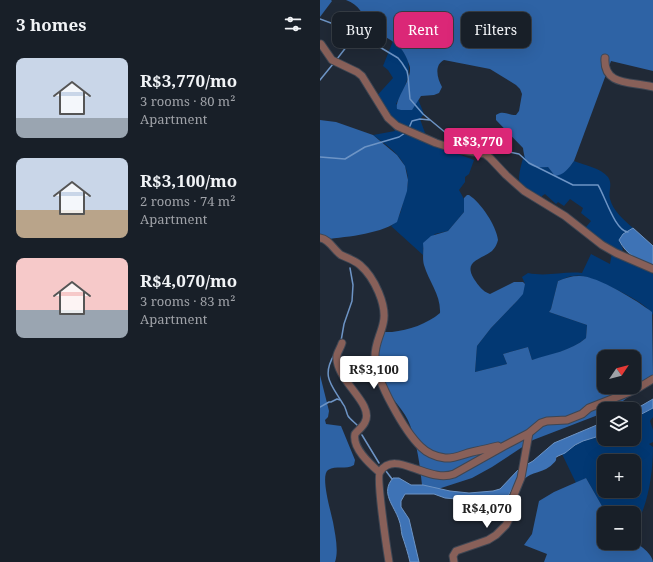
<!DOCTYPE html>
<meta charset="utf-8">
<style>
:root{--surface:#181f28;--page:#212730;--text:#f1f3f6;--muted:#9fa2a8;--line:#363d45;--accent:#db2777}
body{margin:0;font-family:"Noto Serif",serif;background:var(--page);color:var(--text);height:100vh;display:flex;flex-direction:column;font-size:15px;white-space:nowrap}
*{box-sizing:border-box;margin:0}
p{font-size:13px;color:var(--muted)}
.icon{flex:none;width:22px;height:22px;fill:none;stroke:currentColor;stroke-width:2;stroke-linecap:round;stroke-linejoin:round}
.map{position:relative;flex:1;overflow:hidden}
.details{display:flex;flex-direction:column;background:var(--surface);width:320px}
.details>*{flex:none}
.top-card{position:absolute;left:12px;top:12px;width:261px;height:36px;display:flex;gap:8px}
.needle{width:26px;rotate:55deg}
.controls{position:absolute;left:277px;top:350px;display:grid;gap:8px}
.controls a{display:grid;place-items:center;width:44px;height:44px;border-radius:8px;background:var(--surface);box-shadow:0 4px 16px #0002,0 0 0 1px var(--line);font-size:20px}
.price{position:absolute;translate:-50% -34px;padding:0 9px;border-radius:4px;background:#fff;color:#222;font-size:13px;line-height:26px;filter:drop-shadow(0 1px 2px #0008)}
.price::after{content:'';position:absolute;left:50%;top:24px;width:12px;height:9px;margin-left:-6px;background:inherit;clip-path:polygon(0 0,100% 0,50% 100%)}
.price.on{background:var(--accent);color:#fff}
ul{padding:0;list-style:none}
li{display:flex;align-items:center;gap:12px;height:100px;padding:0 16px}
li span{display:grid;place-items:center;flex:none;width:112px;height:80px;border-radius:8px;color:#555}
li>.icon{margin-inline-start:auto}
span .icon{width:48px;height:48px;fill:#fffc;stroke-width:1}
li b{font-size:17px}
h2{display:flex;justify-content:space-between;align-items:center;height:48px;padding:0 16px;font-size:17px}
.tag{padding:0 14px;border-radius:8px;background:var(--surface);box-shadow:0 4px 16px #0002,0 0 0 1px var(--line);font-size:14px;line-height:36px}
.tag.on{background:var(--accent);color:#fff}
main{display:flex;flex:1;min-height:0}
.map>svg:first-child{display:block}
</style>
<main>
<section class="details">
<h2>3 homes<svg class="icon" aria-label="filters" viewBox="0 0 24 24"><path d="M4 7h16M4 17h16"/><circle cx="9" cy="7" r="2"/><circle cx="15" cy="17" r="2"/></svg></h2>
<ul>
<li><span style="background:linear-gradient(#c9d6e8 75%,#9aa5b1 0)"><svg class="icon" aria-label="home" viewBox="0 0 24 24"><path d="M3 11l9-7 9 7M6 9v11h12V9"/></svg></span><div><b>R$3,770/mo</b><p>3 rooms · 80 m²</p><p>Apartment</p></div></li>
<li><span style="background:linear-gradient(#c9d6e8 65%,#b9a48a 0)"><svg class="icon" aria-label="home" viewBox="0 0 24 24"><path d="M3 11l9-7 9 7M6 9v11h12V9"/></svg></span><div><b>R$3,100/mo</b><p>2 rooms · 74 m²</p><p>Apartment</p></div></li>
<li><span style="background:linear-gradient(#f6c9c9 65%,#9aa5b1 0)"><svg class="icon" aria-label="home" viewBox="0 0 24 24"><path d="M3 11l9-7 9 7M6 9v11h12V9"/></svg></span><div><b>R$4,070/mo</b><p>3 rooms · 83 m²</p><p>Apartment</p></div></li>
</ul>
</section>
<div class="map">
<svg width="333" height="562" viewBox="0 0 333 562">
<rect width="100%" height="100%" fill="#202936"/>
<path fill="#023873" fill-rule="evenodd" d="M73 41C98 60 89 81 76 104L91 110 98 99 104 114 100 119 105 133 100 140 154 160 149 174 145 177V182L139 190 144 199V212L128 231 115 234 103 248V255L71 226C79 220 81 212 83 202 85 195 88 188 88 180 88 159 68 146 53 135L75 131 53 100 73 78 68 70 63 66Z
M204 155C208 164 219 168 228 167L235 175C244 174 249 168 254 161 264 165 281 168 288 177 293 184 288 192 290 199 293 211 304 220 313 228L303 234 299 240 303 249 300 257 333 274V315C327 302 277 279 262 276 254 274 245 278 238 281L231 309 229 312 267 325 266 338C251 351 230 355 212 360L208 347 183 354 187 364 155 372 157 346 171 328 197 301 205 284 202 277 208 273C227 277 244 271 262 273L271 254 290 264 292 253 262 232 271 221 261 213 263 208 250 199 244 206 238 202 236 204 225 194 222 196 219 204C194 191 197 179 204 155Z
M333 408V417L330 421 333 430V442L329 444 333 447C333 474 328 506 314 529V513H286L266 478 256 483 242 454C248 452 251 447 256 445 265 439 275 438 284 433V439H314V418ZM284 461H314V491H284Z"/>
<path fill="#2e63a5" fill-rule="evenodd" d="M0 0H11L12 1 0 17Z
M26 0H333V71L291 61 254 161C249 168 244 175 235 176L228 167C211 168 205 166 203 148L176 120V115C183 110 188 115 196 115L199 111 202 94 200 89 196 85 170 69 124 60C114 65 117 78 122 87L119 93 114 95 101 96 92 110H81L77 109C75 98 91 82 90 68 90 66 88 62 87 59 80 40 63 39 52 26 44 17 39 4 26 0Z
M0 120 16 122 53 135 77 155 85 166 88 180 87 191 77 222C57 235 24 237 0 240Z
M147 195H149C161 203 176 225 178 240 177 244 175 248 172 251 160 260 143 261 154 279 159 286 162 291 170 294L194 282H203L205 284 203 294 197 301 171 328 157 346 155 372 187 364 183 354 208 347 212 360C230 354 251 351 266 338L267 325 229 312 231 309 238 281C245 278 251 276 259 276 276 275 318 301 332 312L333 376 314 386V392C307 398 295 409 284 409V412L278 415 213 440 172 467 152 478 118 489 102 485C100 465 97 444 90 425 85 411 72 399 64 387 57 376 46 346 58 335 63 331 66 332 72 332 89 330 107 324 120 313 121 295 109 282 104 265 102 258 104 250 103 243L111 236 128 231 144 212V198ZM284 357H314V387H284Z
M0 375 9 411 8 417 5 420 6 424 21 426 35 460 34 465C26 470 16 465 8 470 0 476 11 512 13 522 15 534 19 550 15 562H0Z
M266 478 286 513H284V543C294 543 304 542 314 543 319 543 333 555 333 562H224L227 554 204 545 212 534 219 501 234 492Z"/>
<path fill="#3e73b6" stroke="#6d94c5" d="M313 228 333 246V266C318 259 307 256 299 240L303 234Z
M333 399V408L314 418V410Z
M284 422V433L276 437 263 441 255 445 245 453 238 456 221 467 209 470 195 484 188 496 182 500 161 501 125 498 114 494H85L81 501V507L89 519 99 562H90C88 553 85 544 82 535 81 530 81 525 79 520 74 505 60 493 73 478H79L91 485H103L130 491 149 493 173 491 180 489 199 469 213 461 234 443Z"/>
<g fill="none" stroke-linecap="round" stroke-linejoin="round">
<path stroke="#6d94c5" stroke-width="1.5" d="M0 19 19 26 34 37
M17 59 34 37 44 34 51 38 53 43 78 58 82 63 87 71 88 76 90 99 103 114 132 138 148 144 199 154 209 163 253 185H278C285 196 295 231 308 232
M0 80 13 64
M89 128 92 121 100 119 110 120
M0 157 25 159 45 147 79 137 85 133
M21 341 24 324 32 301 33 285 30 268
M14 355C1 377 12 385 23 404 26 407 26 412 28 416 30 419 34 422 37 425
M0 407 9 402H11L17 399 20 400
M42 435 59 463
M66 471 72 479"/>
<path stroke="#3e73b6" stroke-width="8" d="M198 479C202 476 204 473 209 471 218 467 224 468 232 459"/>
<g stroke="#3e4653" stroke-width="9">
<path id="minor" d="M1 44 12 60 37 72 42 76 68 118 77 126 116 143 135 149 160 153 165 154 170 158 186 175 204 191 245 216 282 245 296 253 333 269
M285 58C283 87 313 81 333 87
M0 238C9 239 14 250 21 255 27 258 34 260 40 265 54 277 68 306 63 324 60 337 54 345 55 359 56 381 85 432 101 447 107 453 117 457 125 458 134 459 143 454 152 452 161 450 170 448 178 446
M22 343C21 347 18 351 17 355 14 380 55 403 45 422 43 427 38 430 35 434 32 448 50 464 59 472
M69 562C67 550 56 477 60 472 68 459 82 464 93 468 106 472 120 479 134 474L184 446 209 433 221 423 227 421 247 420 262 414 269 408 315 390 333 379
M134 562 133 556 136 551 168 540 176 535 186 525 193 511 194 495 201 478 209 433"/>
</g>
<use href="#minor" stroke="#886059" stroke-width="7"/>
</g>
</svg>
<div class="controls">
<a><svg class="needle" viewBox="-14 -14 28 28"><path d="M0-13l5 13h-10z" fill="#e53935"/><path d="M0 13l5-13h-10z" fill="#9fa2a8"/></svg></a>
<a><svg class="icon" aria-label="layers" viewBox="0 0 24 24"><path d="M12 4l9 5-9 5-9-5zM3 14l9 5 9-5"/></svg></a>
<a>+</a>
<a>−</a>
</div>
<b class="price on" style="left:158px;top:162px">R$3,770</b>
<b class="price" style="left:54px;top:390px">R$3,100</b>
<b class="price" style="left:167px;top:529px">R$4,070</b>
<div class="top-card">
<a class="tag">Buy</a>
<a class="tag on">Rent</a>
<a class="tag">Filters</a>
</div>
</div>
</main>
